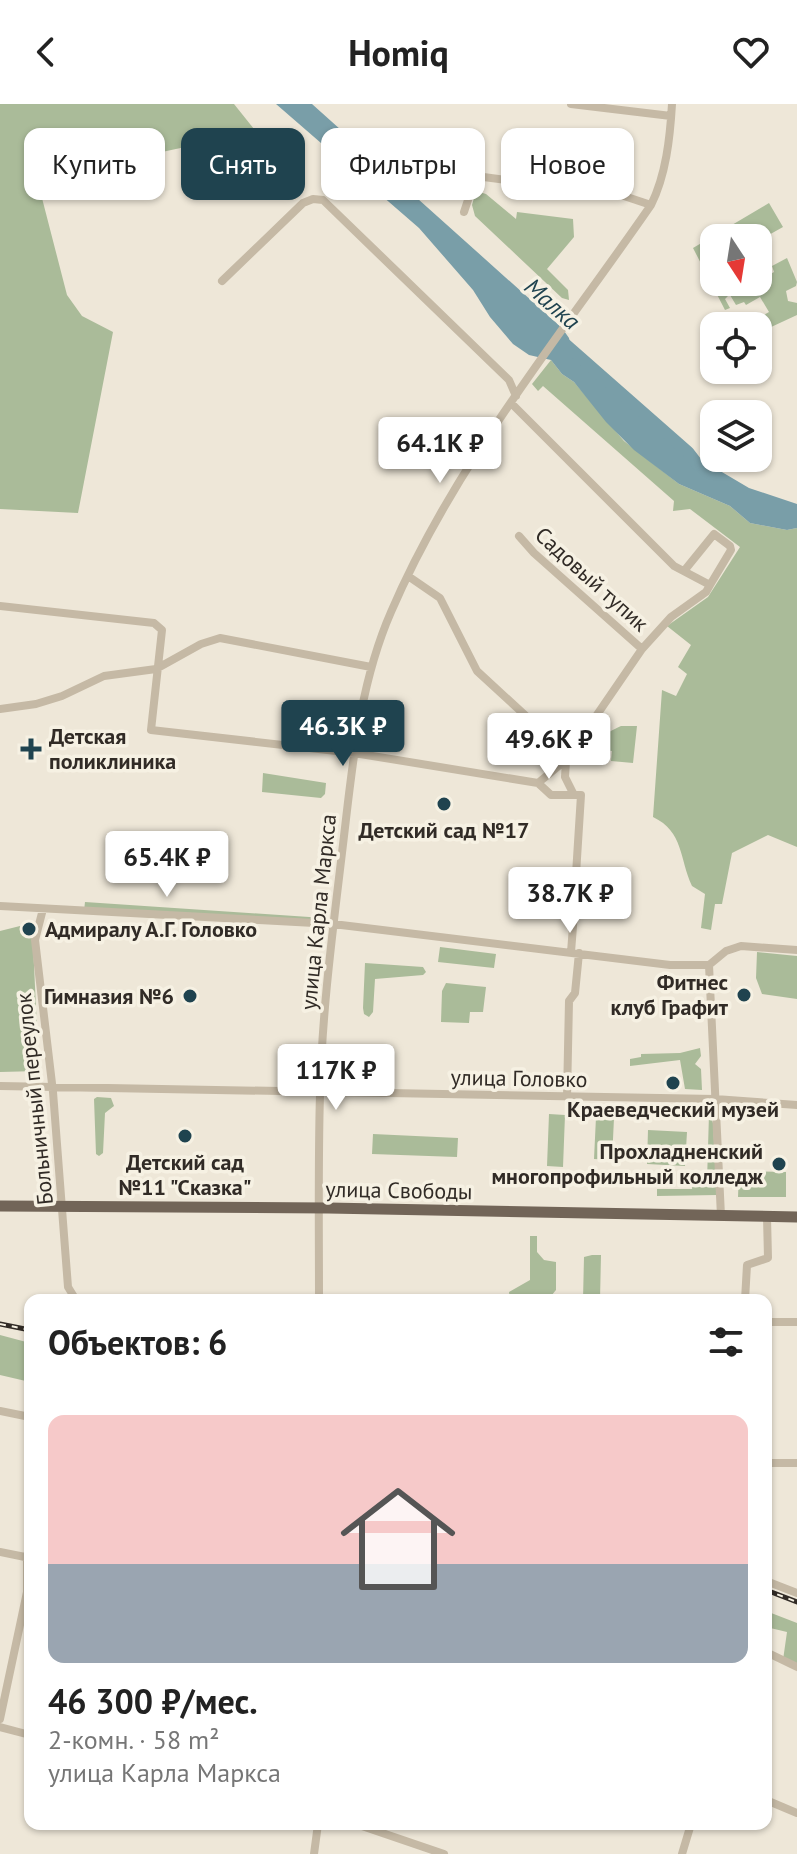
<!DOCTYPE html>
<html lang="ru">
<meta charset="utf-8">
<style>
:root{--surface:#fff;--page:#f2f2f2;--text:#222;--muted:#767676;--accent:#1f434f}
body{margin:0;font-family:"PT Sans",sans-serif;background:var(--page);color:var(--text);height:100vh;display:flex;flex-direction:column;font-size:30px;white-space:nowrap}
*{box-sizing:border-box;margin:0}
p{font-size:26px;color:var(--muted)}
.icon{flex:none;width:44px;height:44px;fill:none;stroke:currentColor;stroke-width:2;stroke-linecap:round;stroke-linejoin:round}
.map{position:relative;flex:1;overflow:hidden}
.panel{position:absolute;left:24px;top:1190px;width:748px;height:536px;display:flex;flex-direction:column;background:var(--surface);border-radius:16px;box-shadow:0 2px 6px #0004}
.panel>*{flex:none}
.banner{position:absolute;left:24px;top:24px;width:750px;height:72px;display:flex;gap:16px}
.needle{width:52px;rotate:168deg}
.fabs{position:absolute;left:700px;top:120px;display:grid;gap:16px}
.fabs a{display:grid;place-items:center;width:72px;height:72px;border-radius:16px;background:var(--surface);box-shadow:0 2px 6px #0004;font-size:40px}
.price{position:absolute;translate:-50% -68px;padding:0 18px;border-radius:8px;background:#fff;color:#222;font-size:26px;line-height:52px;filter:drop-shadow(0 2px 4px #0008)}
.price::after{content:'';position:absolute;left:50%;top:48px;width:24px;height:18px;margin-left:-12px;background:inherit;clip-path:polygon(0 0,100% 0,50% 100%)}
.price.on{background:var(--accent);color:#fff}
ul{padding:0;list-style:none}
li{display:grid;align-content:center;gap:16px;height:424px;padding:0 24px}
li span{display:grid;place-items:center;height:248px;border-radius:16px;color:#555}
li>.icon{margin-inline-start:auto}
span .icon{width:144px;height:144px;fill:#fffc;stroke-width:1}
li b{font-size:34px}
h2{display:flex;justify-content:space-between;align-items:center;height:96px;padding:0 24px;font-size:34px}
.tag{padding:0 28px;border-radius:16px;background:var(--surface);box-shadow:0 2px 6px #0004;font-size:28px;line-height:72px}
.tag.on{background:var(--accent);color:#fff}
header{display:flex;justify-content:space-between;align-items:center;height:104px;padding:0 24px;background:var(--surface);font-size:36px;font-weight:700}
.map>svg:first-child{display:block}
</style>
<header><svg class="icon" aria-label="back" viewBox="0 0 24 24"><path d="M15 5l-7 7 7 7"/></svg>Homiq<svg class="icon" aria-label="heart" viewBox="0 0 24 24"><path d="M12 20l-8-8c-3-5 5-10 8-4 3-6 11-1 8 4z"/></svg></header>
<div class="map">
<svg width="797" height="1750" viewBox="0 0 797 1750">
<rect width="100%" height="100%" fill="#eee7d8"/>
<path fill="#ab9" d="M0 0H234L254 25V41L241 31 162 48 154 25 80 42 86 63 52 71 46 64 35 67 67 191 82 212 113 228 78 409 0 405Z
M476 87 486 90 516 115 517 108 573 115 574 133 547 165 568 186 569 196 562 194 475 112 472 101Z
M769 99 783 123 758 137 747 122 735 129 737 134H714V154L708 157 714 168V178H720L728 192 725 195 730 204 725 206 693 144Z
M787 154 797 178 796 182 786 187 788 197 797 199V211L758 229V222H744L769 208 760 193 746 201 744 198 736 201 730 191 735 187 730 178H758V171L761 175 774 168 772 162Z
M551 256 562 270 574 278 624 337 679 380 730 402 750 419 787 426 797 424V743L768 731 732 749 722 800H715L711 826 701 824 705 790 692 782C679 754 684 728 653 713L662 586 676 592 687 570 678 563 691 541 667 522 708 493 740 443 690 405 673 407 674 397 543 282 538 287 532 280Z
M621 622H637L633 659 611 657 612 647 599 646 598 656 578 653C584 640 607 629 621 622Z
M263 669 326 679 325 690 321 694 262 688Z
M85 798 324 814 323 820 84 807Z
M32 819 39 967 0 968V827Z
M440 843 496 850 494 864 438 858Z
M757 848 797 852V895L762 890 756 874Z
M365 859 423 863 426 868 423 871 375 875 373 908 369 913 364 910 363 904Z
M446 879 486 883 483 908H470L469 919 441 918 442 887Z
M700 944 701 952 695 960 701 965 702 986 685 985 680 956 630 962V955L641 953V950L680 949Z
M97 993 111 994 114 1002 105 1009 103 1049 99 1052 96 1050 94 995Z
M549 1010 565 1011 563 1063 547 1062Z
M709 1010 713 1019 717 1091 657 1092V1085H692L693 1077H707Z
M596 1013 614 1014 612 1056 594 1055Z
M648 1026 687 1028 685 1062 647 1060Z
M373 1030 458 1034 457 1053 372 1050Z
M739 1067 786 1068V1093H738Z
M530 1132H537V1148L544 1156 556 1158V1186L551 1192 510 1196 509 1188 530 1176Z
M592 1151H601L600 1196H583L584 1153Z
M0 1231 30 1239V1278L0 1271Z
M766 1507 797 1519V1562L783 1556 787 1528 766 1523Z"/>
<path fill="#799ea8" d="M276 0H312L562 224 569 234 571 246 688 348 749 384 797 400V424L787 426 750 419 730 402 679 380 634 346 606 318 574 278 562 270 551 256 529 251 513 240 490 213 473 186 419 124Z"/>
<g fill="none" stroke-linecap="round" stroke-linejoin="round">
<path stroke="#799ea8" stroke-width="12" d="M564 239 688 348 698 361"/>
<path stroke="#c5b9a5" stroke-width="8" d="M571 0 671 12
M464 108 476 72 621 91 651 101
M222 177 303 99 313 95 323 96 509 276 516 292
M511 299 674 462 710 481 706 488 671 513 642 545 566 656 538 679
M519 432 534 449 642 545
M684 467 714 430 730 442 731 446 710 481
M408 472 440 494 477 567 527 613 572 646
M0 502 154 519 162 526 151 626 354 649 538 679
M0 605 36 600 62 592 104 572 156 565 201 540 220 534 371 563
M566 657 565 673 573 689
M538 679 551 691H581L576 770
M0 802 333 820 670 861H709L726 847 741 842 797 846
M43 805 35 836 53 988 68 1183 76 1196
M571 848 576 784
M709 861 721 1112
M0 982 715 995 797 1001
M567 993 569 897 575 889 579 849
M319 1196C319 1128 318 1059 320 990 322 904 334 817 344 732 353 656 360 579 391 508 455 359 560 233 651 101 666 71 670 34 672 0
M745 1196 747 1161 768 1154 767 1113
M766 1218H797
M0 1307 30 1313
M766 1359H797
M0 1448 30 1454
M766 1477 797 1489
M766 1548 797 1563
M0 1615 27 1488V1454L30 1437
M0 1623 30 1631
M766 1696 797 1709
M356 1720 444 1750
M314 1750 318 1720
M682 1750 691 1720"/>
<path stroke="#726558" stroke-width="11" d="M0 1102 328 1104 797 1113"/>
<g stroke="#312b26" stroke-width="5">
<path id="rail" d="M0 1220 30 1226
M766 1486 797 1498"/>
</g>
<use href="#rail" stroke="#f6f1e3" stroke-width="2" stroke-dasharray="6" stroke-linecap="butt"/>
</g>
<g fill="#1f434f" stroke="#f6f1e3" stroke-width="3">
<path d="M27 633h8v8h8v8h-8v8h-8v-8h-8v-8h8z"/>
<circle cx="444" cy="700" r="8"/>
<circle cx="29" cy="825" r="8"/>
<circle cx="744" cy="891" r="8"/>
<circle cx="190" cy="892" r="8"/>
<circle cx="673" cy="979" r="8"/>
<circle cx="185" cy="1032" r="8"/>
<circle cx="779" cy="1060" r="8"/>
</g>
<g text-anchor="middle" stroke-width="7" stroke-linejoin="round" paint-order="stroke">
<g font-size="22" fill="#312b26" stroke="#f6f1e3">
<text transform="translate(592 475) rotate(42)" y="8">Садовый тупик</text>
<text transform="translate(318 808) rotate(-84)" y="8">улица Карла Маркса</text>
<text transform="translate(519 974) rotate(1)" y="8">улица Головко</text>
<text transform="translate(34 995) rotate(-96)" y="8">Больничный переулок</text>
<text transform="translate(399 1086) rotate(1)" y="8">улица Свободы</text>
</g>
<g font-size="22" font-weight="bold" fill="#312b26" stroke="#f6f1e3">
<text x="49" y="640" text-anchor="start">Детская<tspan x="49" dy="25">поликлиника</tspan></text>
<text x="444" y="734">Детский сад №17</text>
<text x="45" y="833" text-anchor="start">Адмиралу А.Г. Головко</text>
<text x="728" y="886" text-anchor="end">Фитнес<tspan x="728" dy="25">клуб Графит</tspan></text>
<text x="174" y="900" text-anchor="end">Гимназия №6</text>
<text x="673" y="1013">Краеведческий музей</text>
<text x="763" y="1055" text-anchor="end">Прохладненский<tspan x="763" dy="25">многопрофильный колледж</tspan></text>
<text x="185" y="1066">Детский сад<tspan x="185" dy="25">№11 "Сказка"</tspan></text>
</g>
<g font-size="24" font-style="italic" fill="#1f434f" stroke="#f6f1e3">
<text transform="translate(552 200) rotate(41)" y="8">Малка</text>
</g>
</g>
</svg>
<div class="fabs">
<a><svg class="needle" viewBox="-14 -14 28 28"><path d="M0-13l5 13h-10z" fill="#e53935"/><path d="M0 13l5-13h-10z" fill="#767676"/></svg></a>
<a><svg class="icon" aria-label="locate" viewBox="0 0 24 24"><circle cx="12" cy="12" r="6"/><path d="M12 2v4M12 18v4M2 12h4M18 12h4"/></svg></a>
<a><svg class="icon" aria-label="layers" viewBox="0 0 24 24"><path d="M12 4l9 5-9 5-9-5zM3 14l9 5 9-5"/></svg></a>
</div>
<b class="price" style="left:440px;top:381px">64.1K ₽</b>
<b class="price on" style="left:343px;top:664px">46.3K ₽</b>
<b class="price" style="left:549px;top:677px">49.6K ₽</b>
<b class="price" style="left:167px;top:795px">65.4K ₽</b>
<b class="price" style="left:570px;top:831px">38.7K ₽</b>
<b class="price" style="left:336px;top:1008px">117K ₽</b>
<div class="banner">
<a class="tag">Купить</a>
<a class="tag on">Снять</a>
<a class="tag">Фильтры</a>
<a class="tag">Новое</a>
</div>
<section class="panel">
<h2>Объектов: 6<svg class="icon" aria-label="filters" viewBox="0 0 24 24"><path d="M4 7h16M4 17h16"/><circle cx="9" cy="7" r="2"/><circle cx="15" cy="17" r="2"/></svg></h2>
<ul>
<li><span style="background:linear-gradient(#f6c9c9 60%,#9aa5b1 0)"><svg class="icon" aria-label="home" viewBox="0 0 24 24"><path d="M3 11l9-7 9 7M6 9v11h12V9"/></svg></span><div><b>46 300 ₽/мес.</b><p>2-комн. · 58 m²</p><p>улица Карла Маркса</p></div></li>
</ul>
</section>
</div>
